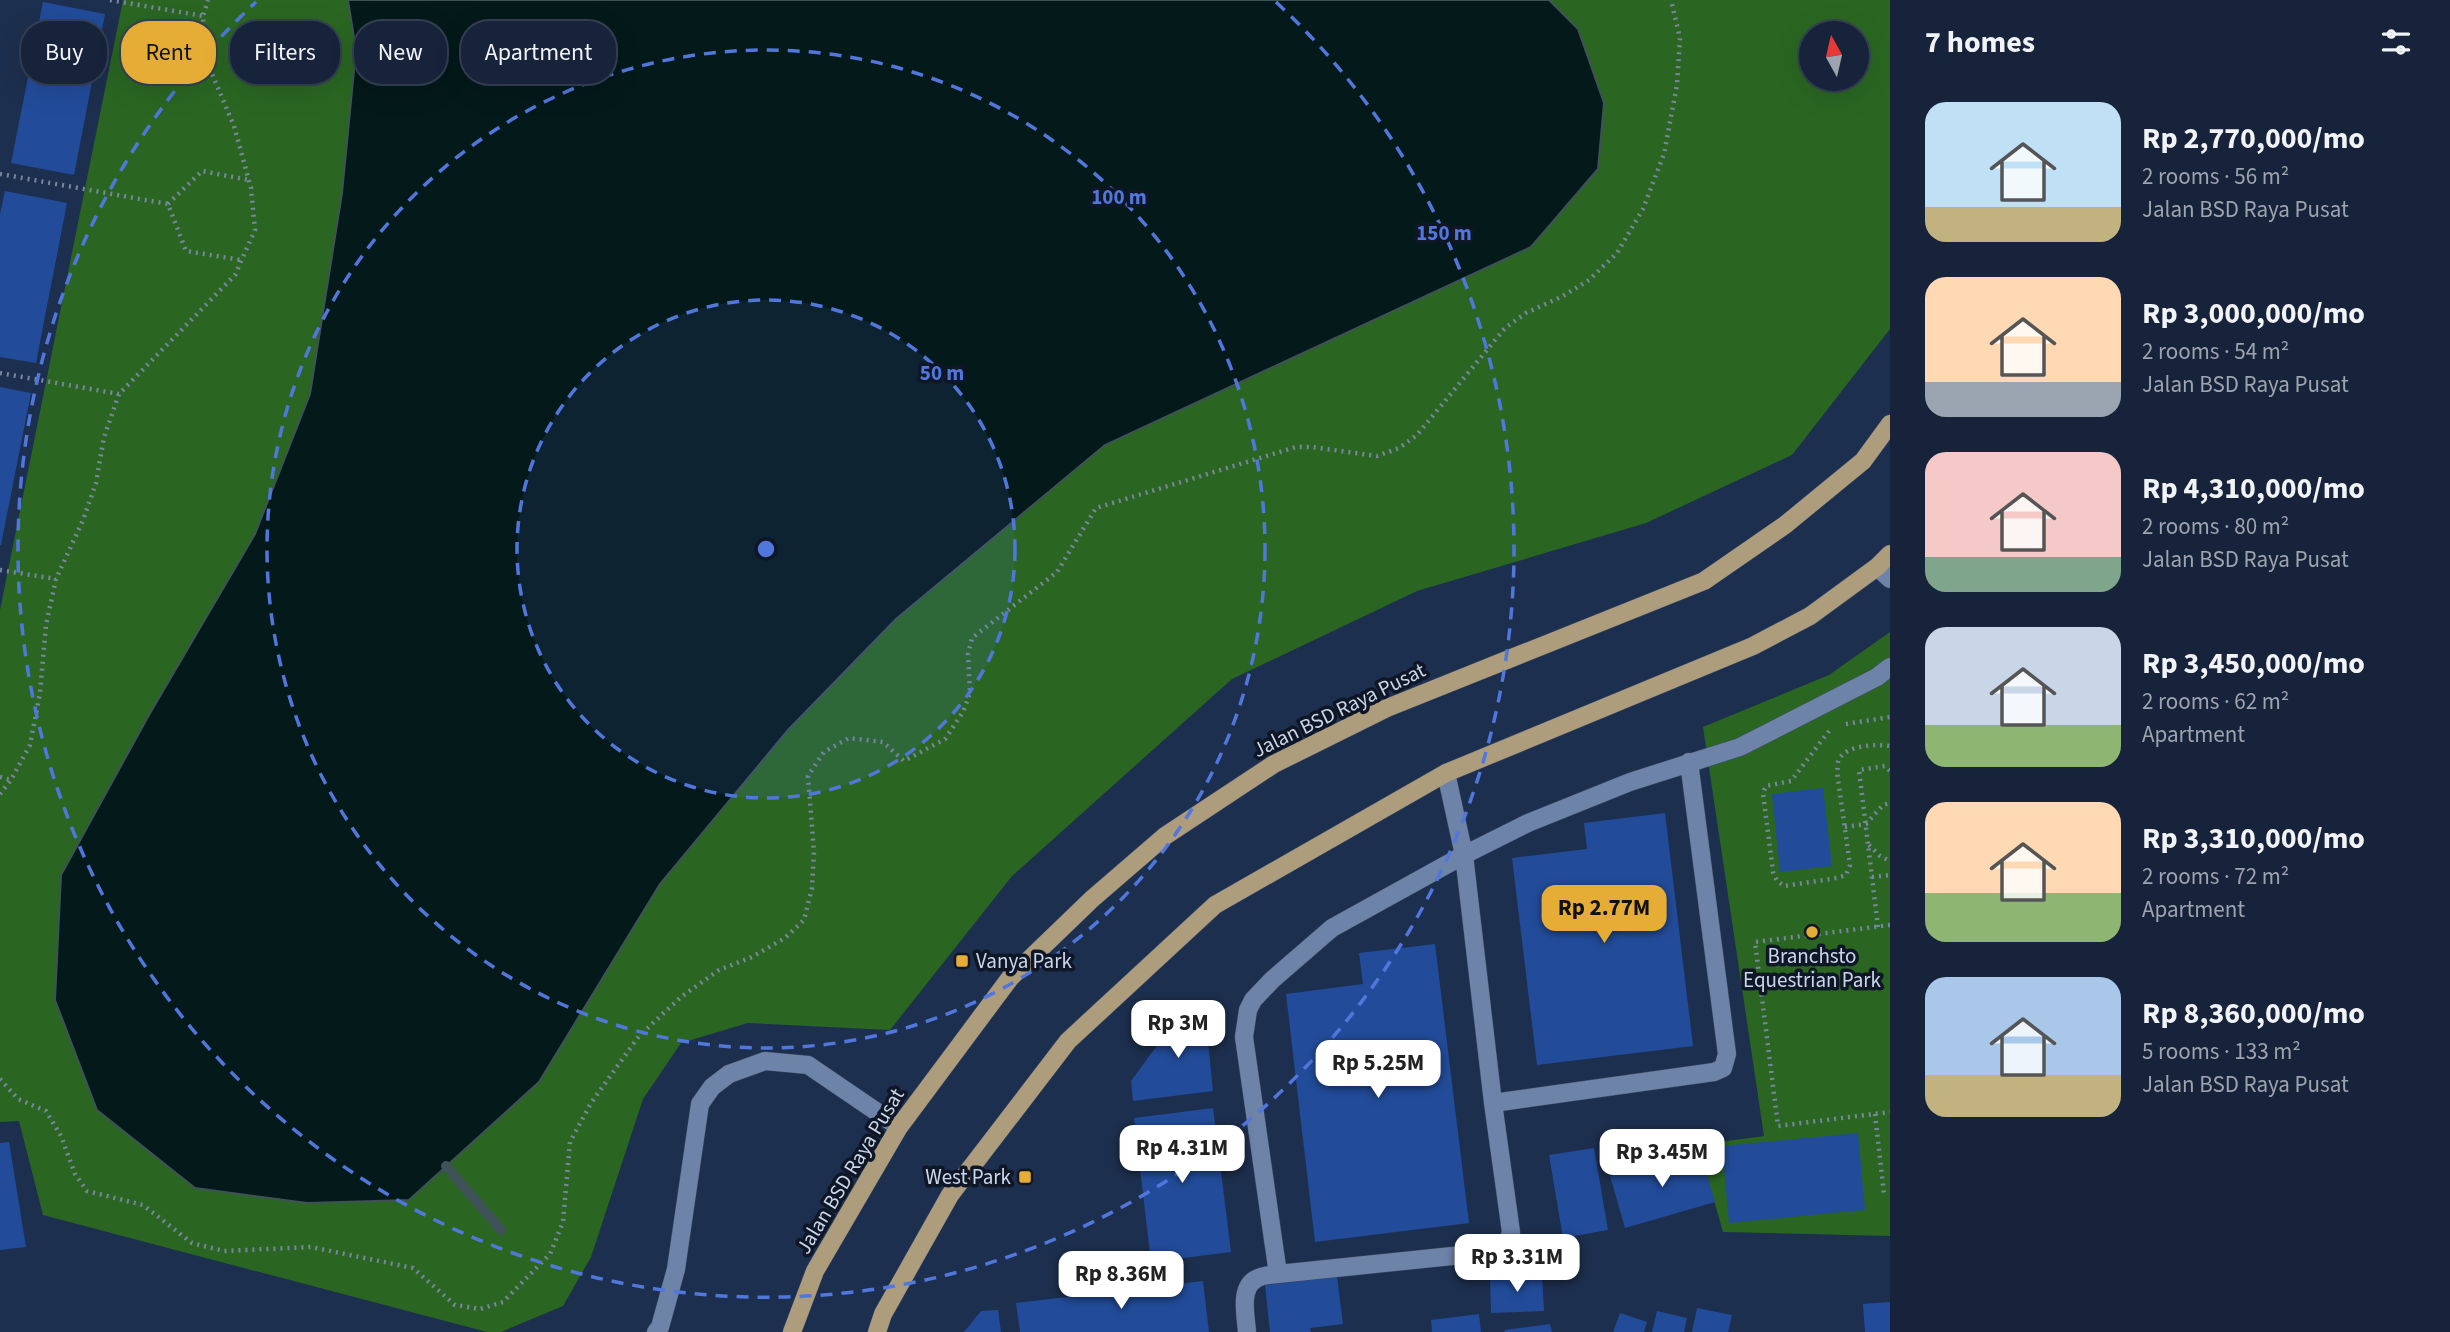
<!DOCTYPE html>
<meta charset="utf-8">
<style>
:root{--surface:#16233a;--page:#1f2b42;--text:#f1f3f6;--muted:#9ea4af;--line:#354054;--accent:#e6ad36}
body{margin:0;font-family:"Source Sans 3",sans-serif;background:var(--page);color:var(--text);height:100vh;display:flex;flex-direction:column;font-size:26px;white-space:nowrap}
*{box-sizing:border-box;margin:0}
p{font-size:23px;color:var(--muted)}
.icon{flex:none;width:38px;height:38px;fill:none;stroke:currentColor;stroke-width:2;stroke-linecap:round;stroke-linejoin:round}
.map{position:relative;flex:1;overflow:hidden}
.panel{display:flex;flex-direction:column;background:var(--surface);width:560px}
.panel>*{flex:none}
.top-card{position:absolute;left:21px;top:21px;width:665px;height:63px;display:flex;gap:14px}
.needle{width:46px;rotate:352deg}
.tools{position:absolute;left:1799px;top:21px;display:grid;gap:14px}
.tools a{display:grid;place-items:center;width:70px;height:70px;border-radius:50%;background:var(--surface);box-shadow:0 7px 28px #0002,0 0 0 2px var(--line);font-size:35px}
.price{position:absolute;translate:-50% -60px;padding:0 16px;border-radius:14px;background:#fff;color:#222;font-size:23px;line-height:46px;filter:drop-shadow(0 2px 4px #0008)}
.price::after{content:'';position:absolute;left:50%;top:42px;width:21px;height:16px;margin-left:-10px;background:inherit;clip-path:polygon(0 0,100% 0,50% 100%)}
.price.selected{background:var(--accent);color:#111}
ul{padding:0;list-style:none}
li{display:flex;align-items:center;gap:21px;height:175px;padding:0 35px}
li span{display:grid;place-items:center;flex:none;width:196px;height:140px;border-radius:21px;color:#555}
li>.icon{margin-inline-start:auto}
span .icon{width:84px;height:84px;fill:#fffc;stroke-width:1}
li b{font-size:30px}
h2{display:flex;justify-content:space-between;align-items:center;height:84px;padding:0 35px;font-size:30px}
.chip{padding:0 24px;border-radius:28px;background:var(--surface);box-shadow:0 7px 28px #0002,0 0 0 2px var(--line);font-size:24px;line-height:63px}
.chip.selected{background:var(--accent);color:#111}
main{display:flex;flex:1;min-height:0}
.map>svg:first-child{display:block}
</style>
<main>
<div class="map">
<svg width="1890" height="1332" viewBox="0 0 1890 1332">
<rect width="100%" height="100%" fill="#1d2f4e"/>
<path fill="#2a6622" fill-rule="evenodd" d="M123 0H1890V329L1792 455 1646 523 1417 591 1232 679 1012 876 890 1030 748 1023 681 1043 643 1099 591 1257 563 1306 501 1332H487L43 1215 19 1121 0 1122V610ZM1811 33H1857V79H1811Z
M1890 632V1236L1723 1232 1698 1145 1764 1136 1703 727 1829 675Z"/>
<path fill="#04191a" stroke="#3f5258" stroke-width="2" d="M348 0H1549L1578 29 1604 103 1598 169 1531 247 1105 445 896 619 788 730 660 884 539 1082 409 1200 307 1203 195 1188 97 1110 55 1000 61 875 149 715 255 534 310 394 342 193 356 50Z"/>
<g fill="none" stroke-linecap="round" stroke-linejoin="round">
<path stroke="#3f5258" stroke-width="10" d="M446 1166 501 1230"/>
</g>
<path fill="#224c9a" d="M43 2 105 14 74 175 11 163Z
M5 191 67 203 36 363 0 357V214Z
M0 387 31 393 1 545H0Z
M1823 788 1832 866 1780 872 1772 794Z
M1665 813 1693 1046 1537 1065 1512 858 1587 849 1584 823Z
M1435 944 1469 1223 1315 1242 1286 994 1363 984 1359 953Z
M1204 1001 1213 1091 1133 1101 1131 1081 1189 1002Z
M1213 1108 1231 1252 1151 1262 1134 1118Z
M1858 1133 1865 1210 1729 1223 1722 1146Z
M9 1142 26 1247 0 1250V1143Z
M1594 1148 1608 1230 1563 1238 1549 1155Z
M1700 1151 1715 1202 1625 1228 1610 1176Z
M1542 1275 1544 1311 1491 1313 1490 1277Z
M1337 1277 1343 1324 1310 1328 1311 1332H1270L1265 1285Z
M1203 1281 1209 1332H1020L1016 1303Z
M1890 1302V1332H1865L1863 1304Z
M1697 1308 1732 1315 1728 1332H1692Z
M998 1310 1001 1332H964L981 1311Z
M1657 1311 1687 1318 1684 1332H1652Z
M1620 1313 1647 1322 1644 1332H1613Z
M1479 1314 1481 1332H1432L1431 1320Z
M1550 1324 1552 1332H1505L1504 1330Z"/>
<g fill="none" stroke-linecap="round" stroke-linejoin="round">
<g stroke="#3d4c66" stroke-width="19">
<path id="minor" d="M1877 567 1890 579
M1493 1103 1714 1072 1723 1068 1727 1054 1689 762
M1278 1274 1491 1252 1507 1245 1511 1232 1493 1103 1464 855 1446 773
M656 1332 660 1327 676 1269 700 1104 712 1087 729 1074 765 1061 808 1065 899 1127
M1247 1332C1246 1316 1239 1288 1256 1279 1261 1275 1272 1275 1278 1274L1244 1037 1248 1010 1253 1000 1272 980 1332 928 1464 855 1528 823 1630 782 1740 747 1877 677 1890 667"/>
</g>
<g stroke="#3d4c66" stroke-width="19">
<path id="major" d="M792 1332 815 1271 899 1127 1010 978 1092 899 1165 836 1274 764 1387 708 1704 581 1785 525 1863 461 1890 424
M877 1332 883 1314 950 1195 1068 1041 1215 905 1446 773 1753 646 1810 616 1877 567 1890 554"/>
</g>
<path stroke="#7887a0" stroke-width="4.5" stroke-dasharray="2 5" stroke-linecap="butt" d="M110 0 203 16
M0 174 168 204 186 251 241 260
M168 204 202 171 249 180
M0 373 119 394
M0 570 56 579
M1846 724 1890 717
M1829 731 1791 781 1766 786 1763 793 1773 872 1777 881 1784 886 1837 878 1846 875 1850 865 1837 772C1838 768 1837 763 1839 759 1847 745 1876 744 1890 746
M0 777 11 780
M0 794 11 780 30 745 40 693 46 625 56 579 83 520 96 483 104 437 119 394 235 275 255 230 251 188 234 126 210 69 204 39 203 16 208 0
M1845 827 1866 824 1883 805 1890 803
M1869 845 1880 856 1890 861
M1872 877 1890 875
M1890 925 1755 942 1778 1126 1890 1112
M1878 927 1859 770 1885 766 1890 771
M0 1079 18 1099 46 1111 61 1136 75 1174 87 1191 143 1205 192 1243 224 1251 311 1247 413 1268 455 1305 480 1309 503 1302 550 1254 563 1222 570 1142 591 1103 639 1036 681 997 719 970 752 957 785 938 804 920 812 888 814 852 808 776 824 752 849 738 883 742 904 761 945 739 963 712 970 693 968 654 972 638 1057 572 1096 508 1296 447H1312L1377 456 1399 448 1417 435 1505 328 1526 313 1563 296 1589 280 1617 253 1643 209 1664 154 1677 85 1680 38 1671 0
M1875 1114 1884 1194"/>
<use href="#minor" stroke="#6d83a8" stroke-width="18"/>
<use href="#major" stroke="#ad9d7d" stroke-width="18"/>
</g>
<circle cx="766" cy="549" r="249" fill="#5177dd" fill-opacity=".12"/>
<g fill="none" stroke="#5177dd" stroke-width="3.5" stroke-dasharray="12 9">
<circle cx="766" cy="549" r="249"/>
<circle cx="766" cy="549" r="499"/>
<path d="M1276 2A748 748 0 1 1 256 2"/>
</g>
<g fill="#e6ad36" stroke="#0f1726" stroke-width="2.5">
<circle cx="1812" cy="932" r="7"/>
<rect x="955" y="954" width="14" height="14" rx="3.5"/>
<rect x="1018" y="1170" width="14" height="14" rx="3.5"/>
</g>
<g text-anchor="middle" stroke-width="7" stroke-linejoin="round" paint-order="stroke">
<g font-size="21" fill="#cad6ea" stroke="#0f1726">
<text transform="translate(1339 710) rotate(-26)" y="7">Jalan BSD Raya Pusat</text>
<text transform="translate(850 1171) rotate(-59)" y="7">Jalan BSD Raya Pusat</text>
</g>
<g font-size="21" fill="#cad6ea" stroke="#0f1726">
<text x="1812" y="963">Branchsto<tspan x="1812" dy="24">Equestrian Park</tspan></text>
<text x="976" y="968" text-anchor="start">Vanya Park</text>
<text x="1011" y="1184" text-anchor="end">West Park</text>
</g>
</g>
<circle cx="766" cy="549" r="10" fill="#5177dd" stroke="#0f1726" stroke-width="3.5"/>
<g font-size="21" text-anchor="middle" font-weight="bold" fill="#5177dd" stroke="#0f1726" stroke-width="7" stroke-linejoin="round" paint-order="stroke">
<text x="1119" y="204">100 m</text>
<text x="1444" y="240">150 m</text>
<text x="942" y="380">50 m</text>
</g>
</svg>
<div class="tools">
<a><svg class="needle" viewBox="-14 -14 28 28"><path d="M0-13l5 13h-10z" fill="#e53935"/><path d="M0 13l5-13h-10z" fill="#9ea4af"/></svg></a>
</div>
<b class="price selected" style="left:1604px;top:945px">Rp 2.77M</b>
<b class="price" style="left:1178px;top:1060px">Rp 3M</b>
<b class="price" style="left:1378px;top:1100px">Rp 5.25M</b>
<b class="price" style="left:1182px;top:1185px">Rp 4.31M</b>
<b class="price" style="left:1662px;top:1189px">Rp 3.45M</b>
<b class="price" style="left:1517px;top:1294px">Rp 3.31M</b>
<b class="price" style="left:1121px;top:1311px">Rp 8.36M</b>
<div class="top-card">
<a class="chip">Buy</a>
<a class="chip selected">Rent</a>
<a class="chip">Filters</a>
<a class="chip">New</a>
<a class="chip">Apartment</a>
</div>
</div>
<section class="panel">
<h2>7 homes<svg class="icon" aria-label="filters" viewBox="0 0 24 24"><path d="M4 7h16M4 17h16"/><circle cx="9" cy="7" r="2"/><circle cx="15" cy="17" r="2"/></svg></h2>
<ul>
<li><span style="background:linear-gradient(#bfe0f5 75%,#c2b280 0)"><svg class="icon" aria-label="home" viewBox="0 0 24 24"><path d="M3 11l9-7 9 7M6 9v11h12V9"/></svg></span><div><b>Rp 2,770,000/mo</b><p>2 rooms · 56 m²</p><p>Jalan BSD Raya Pusat</p></div></li>
<li><span style="background:linear-gradient(#ffd9b3 75%,#9aa5b1 0)"><svg class="icon" aria-label="home" viewBox="0 0 24 24"><path d="M3 11l9-7 9 7M6 9v11h12V9"/></svg></span><div><b>Rp 3,000,000/mo</b><p>2 rooms · 54 m²</p><p>Jalan BSD Raya Pusat</p></div></li>
<li><span style="background:linear-gradient(#f6c9c9 75%,#7fa58c 0)"><svg class="icon" aria-label="home" viewBox="0 0 24 24"><path d="M3 11l9-7 9 7M6 9v11h12V9"/></svg></span><div><b>Rp 4,310,000/mo</b><p>2 rooms · 80 m²</p><p>Jalan BSD Raya Pusat</p></div></li>
<li><span style="background:linear-gradient(#c9d6e8 70%,#8fb573 0)"><svg class="icon" aria-label="home" viewBox="0 0 24 24"><path d="M3 11l9-7 9 7M6 9v11h12V9"/></svg></span><div><b>Rp 3,450,000/mo</b><p>2 rooms · 62 m²</p><p>Apartment</p></div></li>
<li><span style="background:linear-gradient(#ffd9b3 65%,#8fb573 0)"><svg class="icon" aria-label="home" viewBox="0 0 24 24"><path d="M3 11l9-7 9 7M6 9v11h12V9"/></svg></span><div><b>Rp 3,310,000/mo</b><p>2 rooms · 72 m²</p><p>Apartment</p></div></li>
<li><span style="background:linear-gradient(#a9c7e8 70%,#c2b280 0)"><svg class="icon" aria-label="home" viewBox="0 0 24 24"><path d="M3 11l9-7 9 7M6 9v11h12V9"/></svg></span><div><b>Rp 8,360,000/mo</b><p>5 rooms · 133 m²</p><p>Jalan BSD Raya Pusat</p></div></li>
</ul>
</section>
</main>
